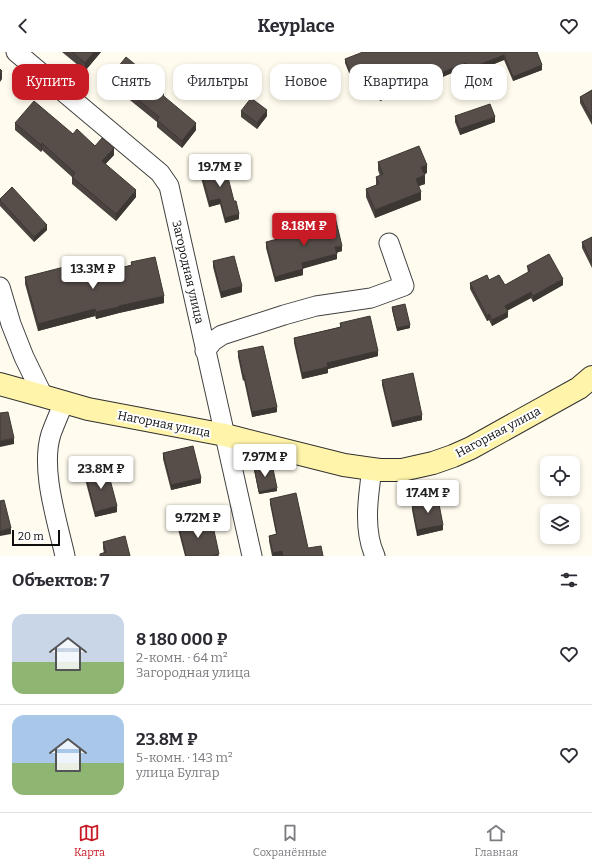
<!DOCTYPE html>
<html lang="ru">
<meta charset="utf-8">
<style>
:root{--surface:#fff;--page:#f2f2f3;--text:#2b2b33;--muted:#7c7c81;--line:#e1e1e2;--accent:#c91b26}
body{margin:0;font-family:Bitter,serif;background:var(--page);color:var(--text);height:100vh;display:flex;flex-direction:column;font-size:15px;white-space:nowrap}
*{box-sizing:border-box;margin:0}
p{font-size:13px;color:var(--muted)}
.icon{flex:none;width:22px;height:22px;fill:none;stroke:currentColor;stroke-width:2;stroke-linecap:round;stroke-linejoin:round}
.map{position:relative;height:504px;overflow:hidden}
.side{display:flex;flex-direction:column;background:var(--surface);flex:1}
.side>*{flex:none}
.guide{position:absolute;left:12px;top:12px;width:568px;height:36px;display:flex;gap:8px}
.controls{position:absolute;left:540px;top:404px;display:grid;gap:8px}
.controls a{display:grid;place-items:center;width:40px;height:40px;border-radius:8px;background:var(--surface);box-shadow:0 2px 6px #0003;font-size:20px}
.scale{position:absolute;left:12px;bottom:10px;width:48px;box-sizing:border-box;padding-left:4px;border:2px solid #0e0e0e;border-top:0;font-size:11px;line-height:14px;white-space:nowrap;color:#0e0e0e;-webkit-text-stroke:3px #fff;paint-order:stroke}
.price{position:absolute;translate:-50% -34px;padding:0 9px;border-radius:4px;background:#fff;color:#222;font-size:13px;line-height:26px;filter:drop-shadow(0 1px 2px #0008)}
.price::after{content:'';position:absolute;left:50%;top:24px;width:12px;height:9px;margin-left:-6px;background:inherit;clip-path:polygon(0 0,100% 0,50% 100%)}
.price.active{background:var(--accent);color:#fff}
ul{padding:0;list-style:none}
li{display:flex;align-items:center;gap:12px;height:100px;padding:0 12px}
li+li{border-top:1px solid var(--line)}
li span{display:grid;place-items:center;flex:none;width:112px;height:80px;border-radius:12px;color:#555}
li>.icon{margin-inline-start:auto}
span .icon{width:48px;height:48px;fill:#fffc;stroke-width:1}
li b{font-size:17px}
h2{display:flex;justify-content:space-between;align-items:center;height:48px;padding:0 12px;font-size:17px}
.pill{padding:0 14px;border-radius:12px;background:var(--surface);box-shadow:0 2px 6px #0003;font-size:14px;line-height:36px}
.pill.active{background:var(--accent);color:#fff}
header{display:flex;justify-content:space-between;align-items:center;height:52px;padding:0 12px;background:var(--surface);font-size:18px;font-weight:700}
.dock{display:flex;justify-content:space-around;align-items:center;height:56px;border-top:1px solid var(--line);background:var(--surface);font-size:11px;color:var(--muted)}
.dock a{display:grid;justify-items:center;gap:2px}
.dock .active{color:var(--accent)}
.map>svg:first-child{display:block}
</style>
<header><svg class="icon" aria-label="back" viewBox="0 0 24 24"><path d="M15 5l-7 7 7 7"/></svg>Keyplace<svg class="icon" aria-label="heart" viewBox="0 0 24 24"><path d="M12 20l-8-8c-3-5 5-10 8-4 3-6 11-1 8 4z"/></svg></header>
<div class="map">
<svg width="592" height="504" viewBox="0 0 592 504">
<rect width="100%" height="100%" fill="#fffbee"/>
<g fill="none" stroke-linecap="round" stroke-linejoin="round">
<g stroke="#414141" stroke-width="21">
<path id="street" d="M16 0 160 121 169 134 252 504
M0 235 11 272 24 305 43 344
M205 299 213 289 222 283 284 263 316 254 371 246 404 234 389 191
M64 350C60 360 55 371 51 382 40 417 57 468 65 504
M372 417C368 445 363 478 375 504"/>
</g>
<g stroke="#303030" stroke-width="24">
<path id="secondary" d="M0 332 43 344 88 357 225 383 344 413 372 417 380 418H402L433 411 453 404 471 396 579 336 592 325"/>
</g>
<use href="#street" stroke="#fff" stroke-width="19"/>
<use href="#secondary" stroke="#fff4a9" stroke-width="22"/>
</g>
<path fill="#4b433f" d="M62 0H101L85 19Z
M537 0 542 18 513 29 504 8 469 22 466 15 433 29 429 18 405 27 407 38 380 49 370 25 353 31 345 11V7Z
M110 25 164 43 163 44 196 78 182 96 157 75V70L110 32Z
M592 38V73L580 51V45Z
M241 59 267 64 257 77 241 65Z
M455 64 495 70 460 83 455 70Z
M15 71 73 82 114 103 105 112 136 145 116 169 72 132V125L42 98 41 100 15 78Z
M378 110 427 121 424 122 425 132 419 134 421 148 375 166 366 145V137L376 133V125L380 124 378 118Z
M200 116 239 167 225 171 220 152 209 155 200 122Z
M0 147 47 178 34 190 0 154Z
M306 172 342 199 336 201 337 207 303 216V223L275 230 266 196V190L307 180Z
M592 185V216L582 196V190Z
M213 209 242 240 221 246 213 215Z
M131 210 164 251 119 261 96 267 95 264 38 279 25 232V225L67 229 131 213Z
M527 214 563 233 533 250 531 246 507 258 508 265 492 274 489 268 487 269 470 237V231L489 228 505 233 528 221Z
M392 255 410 276 397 279 392 258Z
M340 271 378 304 328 317V321L302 327 294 291V286L340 275Z
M238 299 277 360 252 365 244 328 243 329 238 305Z
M382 328 422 368 392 375 382 333Z
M163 401 201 431 171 438 163 407Z
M254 415 277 439 259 442 254 418Z
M85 422 117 460 95 465 85 427Z
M270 447 308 496 323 504H272L269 489V484L276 482 270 452Z
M412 452 443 478 417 484 412 458Z
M178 472 203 476 219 504H185L178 477Z
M103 490 130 504H100V502L104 501 103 496Z"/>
<path fill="#3d3733" d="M94 0H101L85 19V11Z
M504 3V8L469 22V17Z
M466 11V15L433 29V24Z
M542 13V18L513 29V25Z
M429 14V18L403 28V23Z
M2 19V27L0 30V22Z
M370 20V25L353 31V27Z
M407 33V38L380 49V45Z
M164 36V43L160 48V41Z
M267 58V64L257 77V71Z
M495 65V70L460 83V77Z
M196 71V78L182 96V89Z
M42 91V98L41 100V93Z
M114 96V103L102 116V109Z
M427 113V121L421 123V115Z
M425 123V132L416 135V127Z
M136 138V145L116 169V162Z
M421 140V148L375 166V158Z
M220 147V152L209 155V149Z
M239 162V167L225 171V166Z
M47 173V178L34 190V185Z
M342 194V199L335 201V195Z
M337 202V207L302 217V211Z
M303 217V223L275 230V225Z
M563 227V233L533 250V244Z
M242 234V240L221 246V240Z
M531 240V246L505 260V254Z
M164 244V251L119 261 96 267V260L119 254Z
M95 257V264L38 279V272Z
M508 260V265L492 274V268Z
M489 262V268L487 269V264Z
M410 273V276L397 279V276Z
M378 299V304L328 317V321L302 327V321L327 311Z
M277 355V360L252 365V360Z
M422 363V368L392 375V370Z
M14 386V392L0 395V389Z
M201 426V431L171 438V433Z
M277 436V439L259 442V440Z
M117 454V460L95 465V460Z
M443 473V478L417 484V478Z
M11 476V482L0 484V479Z
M282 499V504H273V501Z"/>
<path fill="#574e49" stroke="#3d3733" d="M72 0H94L85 11Z
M363 0H537L542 13 513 25 504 3 469 17 466 11 433 24 429 14 403 23 407 33 380 45 370 20 353 27 345 7Z
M126 5 164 36 160 41 196 71 182 89 157 68 159 65 110 25Z
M0 17 2 19 0 22Z
M592 38V67L580 45Z
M251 46 267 58 257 71 241 59Z
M34 49 73 82 77 77 95 94 102 86 114 96 102 109 136 138 116 162 72 125 75 121 42 91 41 93 15 71Z
M490 52 495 65 460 77 455 64Z
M419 94 427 113 421 115 425 123 416 127 421 140 375 158 366 137 379 132 376 125 383 122 378 110Z
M224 110 234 149H236L239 162 225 166 220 147 209 149 200 116Z
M12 135 47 173 34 185 0 148V147Z
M335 165 342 194 335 195 337 202 302 211 303 217 275 225 266 190 308 179 306 172Z
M592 185V211L582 190Z
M549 202 563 227 533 244 531 240 505 254 508 260 492 268 489 262 487 264 470 231 487 223 489 228 499 223 505 233 530 219 527 214Z
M234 204 242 234 221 240 213 209Z
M155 205 164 244 119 254V255L96 260 95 257 38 272 25 225 64 215 67 229 132 213 131 210Z
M405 252 410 273 397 276 392 255Z
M370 264 378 299 327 311 328 315 302 321 294 286 341 275 340 271Z
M263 294 277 355 252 360 244 323H243L238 299Z
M413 321 422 363 392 370 382 328Z
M8 360 14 386 0 389V361Z
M193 394 201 426 171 433 163 401Z
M272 412 277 436 259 440 254 415Z
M107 416 117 454 95 460 85 422Z
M296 441 308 496 321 494 323 504H283L282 499 273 501 269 484 277 482 270 447Z
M438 447 443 473 417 478 412 452Z
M4 448 11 476 0 479V449Z
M201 466 203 476 213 474 219 502 212 504H186L178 472Z
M125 484 130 504H100V502L106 500 103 490Z"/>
<g text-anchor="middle" stroke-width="4" stroke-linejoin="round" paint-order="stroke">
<g font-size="12" fill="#0e0e0e" stroke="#fff">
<text transform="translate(188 220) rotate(77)" y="4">Загородная улица</text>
<text transform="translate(164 372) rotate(11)" y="4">Нагорная улица</text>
<text transform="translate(498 380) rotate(-28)" y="4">Нагорная улица</text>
</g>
</g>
</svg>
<div class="controls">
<a><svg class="icon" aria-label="locate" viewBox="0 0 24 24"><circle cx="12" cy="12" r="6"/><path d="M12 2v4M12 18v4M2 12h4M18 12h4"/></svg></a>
<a><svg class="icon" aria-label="layers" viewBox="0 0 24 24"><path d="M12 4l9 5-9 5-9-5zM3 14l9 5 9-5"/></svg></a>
</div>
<div class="scale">20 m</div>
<b class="price" style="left:220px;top:136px">19.7M ₽</b>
<b class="price active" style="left:304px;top:195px">8.18M ₽</b>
<b class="price" style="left:93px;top:238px">13.3M ₽</b>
<b class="price" style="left:265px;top:426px">7.97M ₽</b>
<b class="price" style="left:101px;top:438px">23.8M ₽</b>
<b class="price" style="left:428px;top:462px">17.4M ₽</b>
<b class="price" style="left:198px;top:487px">9.72M ₽</b>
<div class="guide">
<a class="pill active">Купить</a>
<a class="pill">Снять</a>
<a class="pill">Фильтры</a>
<a class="pill">Новое</a>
<a class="pill">Квартира</a>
<a class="pill">Дом</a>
</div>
</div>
<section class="side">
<h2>Объектов: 7<svg class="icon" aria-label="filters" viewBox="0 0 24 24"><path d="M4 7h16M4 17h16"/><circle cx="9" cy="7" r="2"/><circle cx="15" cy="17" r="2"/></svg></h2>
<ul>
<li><span style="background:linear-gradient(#c9d6e8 60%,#8fb573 0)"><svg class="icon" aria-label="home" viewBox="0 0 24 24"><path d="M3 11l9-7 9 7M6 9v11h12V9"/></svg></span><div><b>8 180 000 ₽</b><p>2-комн. · 64 m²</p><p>Загородная улица</p></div><svg class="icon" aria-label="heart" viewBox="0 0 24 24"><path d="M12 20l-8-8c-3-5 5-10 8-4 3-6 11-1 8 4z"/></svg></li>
<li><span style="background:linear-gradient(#a9c7e8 60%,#8fb573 0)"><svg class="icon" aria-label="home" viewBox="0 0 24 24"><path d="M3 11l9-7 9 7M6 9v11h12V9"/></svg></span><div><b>23.8M ₽</b><p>5-комн. · 143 m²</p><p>улица Булгар</p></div><svg class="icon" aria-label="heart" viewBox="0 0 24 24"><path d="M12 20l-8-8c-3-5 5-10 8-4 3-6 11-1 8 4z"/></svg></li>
</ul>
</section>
<nav class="dock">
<a class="active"><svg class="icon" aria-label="map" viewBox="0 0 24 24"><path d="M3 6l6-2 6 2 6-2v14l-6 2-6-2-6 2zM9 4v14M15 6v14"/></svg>Карта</a>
<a><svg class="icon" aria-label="saved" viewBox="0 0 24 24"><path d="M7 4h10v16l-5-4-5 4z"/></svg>Сохранённые</a>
<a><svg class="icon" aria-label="home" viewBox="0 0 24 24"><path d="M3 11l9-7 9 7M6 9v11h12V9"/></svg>Главная</a>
</nav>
